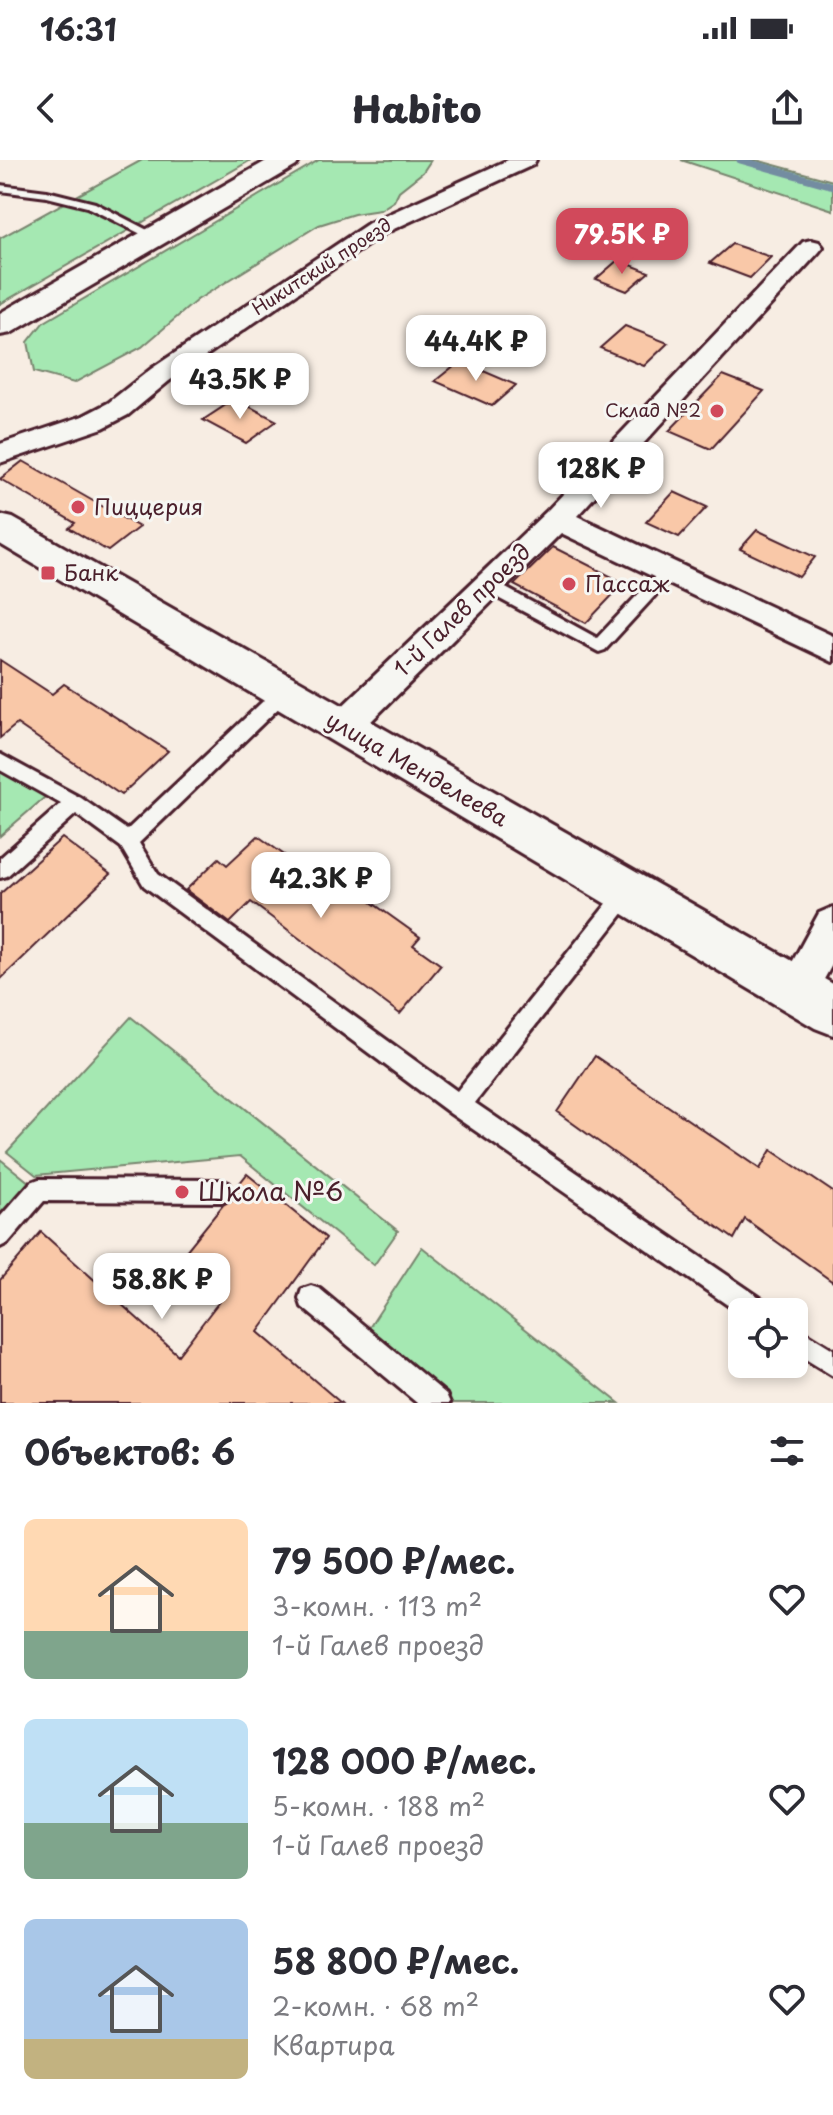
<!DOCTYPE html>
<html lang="ru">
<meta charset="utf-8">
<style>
:root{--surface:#fff;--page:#f2f2f3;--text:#2b2b33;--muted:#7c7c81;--accent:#d1495b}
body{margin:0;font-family:"Playpen Sans",sans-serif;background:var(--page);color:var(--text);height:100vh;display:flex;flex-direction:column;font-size:30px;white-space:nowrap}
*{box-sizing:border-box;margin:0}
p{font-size:26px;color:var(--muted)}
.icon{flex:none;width:44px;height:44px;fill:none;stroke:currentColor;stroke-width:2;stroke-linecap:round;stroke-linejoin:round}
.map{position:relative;height:1243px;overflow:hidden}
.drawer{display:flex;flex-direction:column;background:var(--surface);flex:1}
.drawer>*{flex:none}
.controls{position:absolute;left:728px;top:1138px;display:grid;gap:16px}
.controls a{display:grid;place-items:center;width:80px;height:80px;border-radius:12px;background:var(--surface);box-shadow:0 4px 12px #0003;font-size:40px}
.price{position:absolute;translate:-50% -68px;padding:0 18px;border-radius:16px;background:#fff;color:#222;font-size:26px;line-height:52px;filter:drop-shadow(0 2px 4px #0008)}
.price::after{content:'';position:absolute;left:50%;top:48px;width:24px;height:18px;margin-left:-12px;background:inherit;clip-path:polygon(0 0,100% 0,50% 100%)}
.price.active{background:var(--accent);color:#fff}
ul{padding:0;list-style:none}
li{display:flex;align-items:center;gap:24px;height:200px;padding:0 24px}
li span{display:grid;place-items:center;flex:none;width:224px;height:160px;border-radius:12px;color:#555}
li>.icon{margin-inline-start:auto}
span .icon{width:96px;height:96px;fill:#fffc;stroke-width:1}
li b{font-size:34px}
h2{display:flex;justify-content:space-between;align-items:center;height:96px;padding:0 24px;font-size:34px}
.status{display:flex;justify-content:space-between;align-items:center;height:56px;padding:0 40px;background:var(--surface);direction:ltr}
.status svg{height:22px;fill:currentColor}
header{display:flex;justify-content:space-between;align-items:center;height:104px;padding:0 24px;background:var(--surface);font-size:36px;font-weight:800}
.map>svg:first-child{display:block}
</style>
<div class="status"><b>16:31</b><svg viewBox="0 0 49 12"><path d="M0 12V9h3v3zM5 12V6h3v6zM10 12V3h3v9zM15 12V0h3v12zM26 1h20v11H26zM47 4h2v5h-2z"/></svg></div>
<header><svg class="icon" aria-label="back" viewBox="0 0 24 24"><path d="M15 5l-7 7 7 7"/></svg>Habito<svg class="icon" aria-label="share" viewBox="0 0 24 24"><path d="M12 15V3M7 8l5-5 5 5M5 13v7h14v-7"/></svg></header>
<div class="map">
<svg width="833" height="1243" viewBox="0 0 833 1243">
<rect width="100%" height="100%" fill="#f7ede3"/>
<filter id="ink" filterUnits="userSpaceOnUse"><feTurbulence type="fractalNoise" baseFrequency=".0125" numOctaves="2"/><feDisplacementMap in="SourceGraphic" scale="16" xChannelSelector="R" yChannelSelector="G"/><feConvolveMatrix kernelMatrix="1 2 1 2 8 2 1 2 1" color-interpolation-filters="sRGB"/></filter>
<g filter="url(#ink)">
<path fill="#a5e8b2" stroke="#78846e" stroke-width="2" d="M142 0H251L0 144V78Z
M319 0H431L423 12 399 31 394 41 380 50 354 54 319 65 197 140 142 187 74 223 34 212 28 182 43 163Z
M681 0H756L833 21V50Z
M0 608 45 637 0 676Z
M131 857 398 1071 374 1105 240 996 36 1015 7 992Z
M0 999 30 1023 0 1057Z
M422 1087 619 1243H453L367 1171Z"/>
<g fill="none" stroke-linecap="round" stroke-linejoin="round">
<path stroke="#738ca1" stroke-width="7" d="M740 0 833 26"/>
</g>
<path fill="#f9c8a8" stroke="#4a1f2b" stroke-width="2" d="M732 84 771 97 750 118 710 103Z
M618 100 649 112 627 131 596 119Z
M625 166 668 183 644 206 600 188Z
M460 201 516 225 492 246 435 221Z
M723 215 764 231 711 289 669 271Z
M235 239 277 261 246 283 203 260Z
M23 301 100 345 139 367 108 391 69 368 75 363 0 319Z
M674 332 707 347 679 377 646 362Z
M757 370 815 397 799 417 740 389Z
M553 387 624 423 586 463 514 425Z
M0 500 52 534 64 524 168 591 121 635 17 564 0 578Z
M258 676 330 728 339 719 420 777 413 785 441 805 400 854 251 742 230 763 186 730 219 698 227 705Z
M62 678 110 714 0 820V734Z
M595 896 760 1009 771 990 833 1032V1122L745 1059 734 1079 557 952Z
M247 1014 326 1078 258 1172 341 1243H0V1120L41 1072 178 1195 221 1139 177 1102 223 1045 232 1040 235 1029Z"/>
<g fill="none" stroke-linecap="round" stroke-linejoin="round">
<g stroke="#4a1f2b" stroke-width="6">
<path id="service" d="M0 25 47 31 95 43 161 77 151 79 87 47 47 37 0 31Z
M668 407 673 408 676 412 673 416 605 490 599 492 483 430 481 426 489 420 495 422 597 478 663 408Z
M284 525 290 527 292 532 290 537 139 683 158 714 457 931 621 726 628 724 635 726 638 732 635 738 475 943 768 1143 771 1152H742V1155L451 954 144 726 121 687 76 654 7 716 0 718V698L61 644 0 610V594L81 638 127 670 278 527Z
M39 1019 221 1020 229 1023 232 1031 229 1039 221 1042 44 1041 8 1083 0 1087V1057L31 1022Z
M311 1126 320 1129 446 1234 450 1243H417L302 1147 299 1138 302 1129Z
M794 1165 833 1189V1216L794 1192Z"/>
</g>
<g stroke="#4a1f2b" stroke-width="6">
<path id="minor" d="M508 0H536L533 5 385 73 169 221 128 255 103 268 0 303V284L83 256 108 243 151 209 369 63Z
M811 80 819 82 823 87 819 92 577 356 833 476V502L561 373 355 577 343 581 331 577 326 567 331 557 546 352 803 82Z
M833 747V803L811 843 797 849 783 843 777 830 819 753Z"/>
</g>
<g stroke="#4a1f2b" stroke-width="6">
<path id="secondary" d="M0 355 13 358 833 824V875L815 868 0 384Z"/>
</g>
<g stroke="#4a1f2b" stroke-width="6">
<path id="primary" d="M268 0H300L296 6 11 173 0 175V153Z"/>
</g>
<use href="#service" fill="#f6f6f2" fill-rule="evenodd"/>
<use href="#minor" fill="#f6f6f2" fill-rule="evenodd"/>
<use href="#secondary" fill="#f6f6f2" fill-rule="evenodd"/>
<use href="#primary" fill="#f6f6f2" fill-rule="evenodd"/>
</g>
</g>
<g fill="#d1495b" stroke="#f6f6f2" stroke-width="3">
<circle cx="717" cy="251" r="8"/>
<circle cx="78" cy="347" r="8"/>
<rect x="40" y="405" width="16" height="16" rx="4"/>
<circle cx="569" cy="424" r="8"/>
<circle cx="182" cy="1032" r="8"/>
</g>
<g text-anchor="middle" stroke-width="6" stroke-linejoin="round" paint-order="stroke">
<g font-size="18" fill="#4a1f2b" stroke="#f6f6f2">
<text transform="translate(322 107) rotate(-33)" y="6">Никитский проезд</text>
</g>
<g font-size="18" fill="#4a1f2b" stroke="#f6f6f2" text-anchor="end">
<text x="701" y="257">Склад №2</text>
</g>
<g font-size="22" fill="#4a1f2b" stroke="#f6f6f2" text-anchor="start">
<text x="94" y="355">Пиццерия</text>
<text x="64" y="421">Банк</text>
<text x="585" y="432">Пассаж</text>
</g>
<g font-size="22" fill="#4a1f2b" stroke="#f6f6f2">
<text transform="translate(462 450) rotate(-44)" y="8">1-й Галев проезд</text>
<text transform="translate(417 609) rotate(30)" y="8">улица Менделеева</text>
</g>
<g font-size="26" fill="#4a1f2b" stroke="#f6f6f2" text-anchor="start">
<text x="198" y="1041">Школа №6</text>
</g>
</g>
</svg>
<div class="controls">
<a><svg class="icon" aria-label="locate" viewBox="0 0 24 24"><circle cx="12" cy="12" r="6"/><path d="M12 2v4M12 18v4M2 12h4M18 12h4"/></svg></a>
</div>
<b class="price active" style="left:622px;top:116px">79.5K ₽</b>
<b class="price" style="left:476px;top:223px">44.4K ₽</b>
<b class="price" style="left:240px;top:261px">43.5K ₽</b>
<b class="price" style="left:601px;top:350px">128K ₽</b>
<b class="price" style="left:321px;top:760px">42.3K ₽</b>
<b class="price" style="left:162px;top:1161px">58.8K ₽</b>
</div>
<section class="drawer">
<h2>Объектов: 6<svg class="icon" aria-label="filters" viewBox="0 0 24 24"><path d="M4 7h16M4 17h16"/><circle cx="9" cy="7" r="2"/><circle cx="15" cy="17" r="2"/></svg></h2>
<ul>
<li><span style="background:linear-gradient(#ffd9b3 70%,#7fa58c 0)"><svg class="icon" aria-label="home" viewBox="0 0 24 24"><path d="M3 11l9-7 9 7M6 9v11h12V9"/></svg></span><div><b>79 500 ₽/мес.</b><p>3-комн. · 113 m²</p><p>1-й Галев проезд</p></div><svg class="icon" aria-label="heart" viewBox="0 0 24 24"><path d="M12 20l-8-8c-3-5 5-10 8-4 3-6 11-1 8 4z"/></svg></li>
<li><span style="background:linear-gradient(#bfe0f5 65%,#7fa58c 0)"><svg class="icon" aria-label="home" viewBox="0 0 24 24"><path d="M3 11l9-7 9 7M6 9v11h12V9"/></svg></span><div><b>128 000 ₽/мес.</b><p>5-комн. · 188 m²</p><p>1-й Галев проезд</p></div><svg class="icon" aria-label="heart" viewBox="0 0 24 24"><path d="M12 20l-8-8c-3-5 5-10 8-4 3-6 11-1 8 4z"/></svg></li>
<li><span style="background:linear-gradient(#a9c7e8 75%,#c2b280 0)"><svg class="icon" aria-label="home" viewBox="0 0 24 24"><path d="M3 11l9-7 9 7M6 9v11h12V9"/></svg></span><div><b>58 800 ₽/мес.</b><p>2-комн. · 68 m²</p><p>Квартира</p></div><svg class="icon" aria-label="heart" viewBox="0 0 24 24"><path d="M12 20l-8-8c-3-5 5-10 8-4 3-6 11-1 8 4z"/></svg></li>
</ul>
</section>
